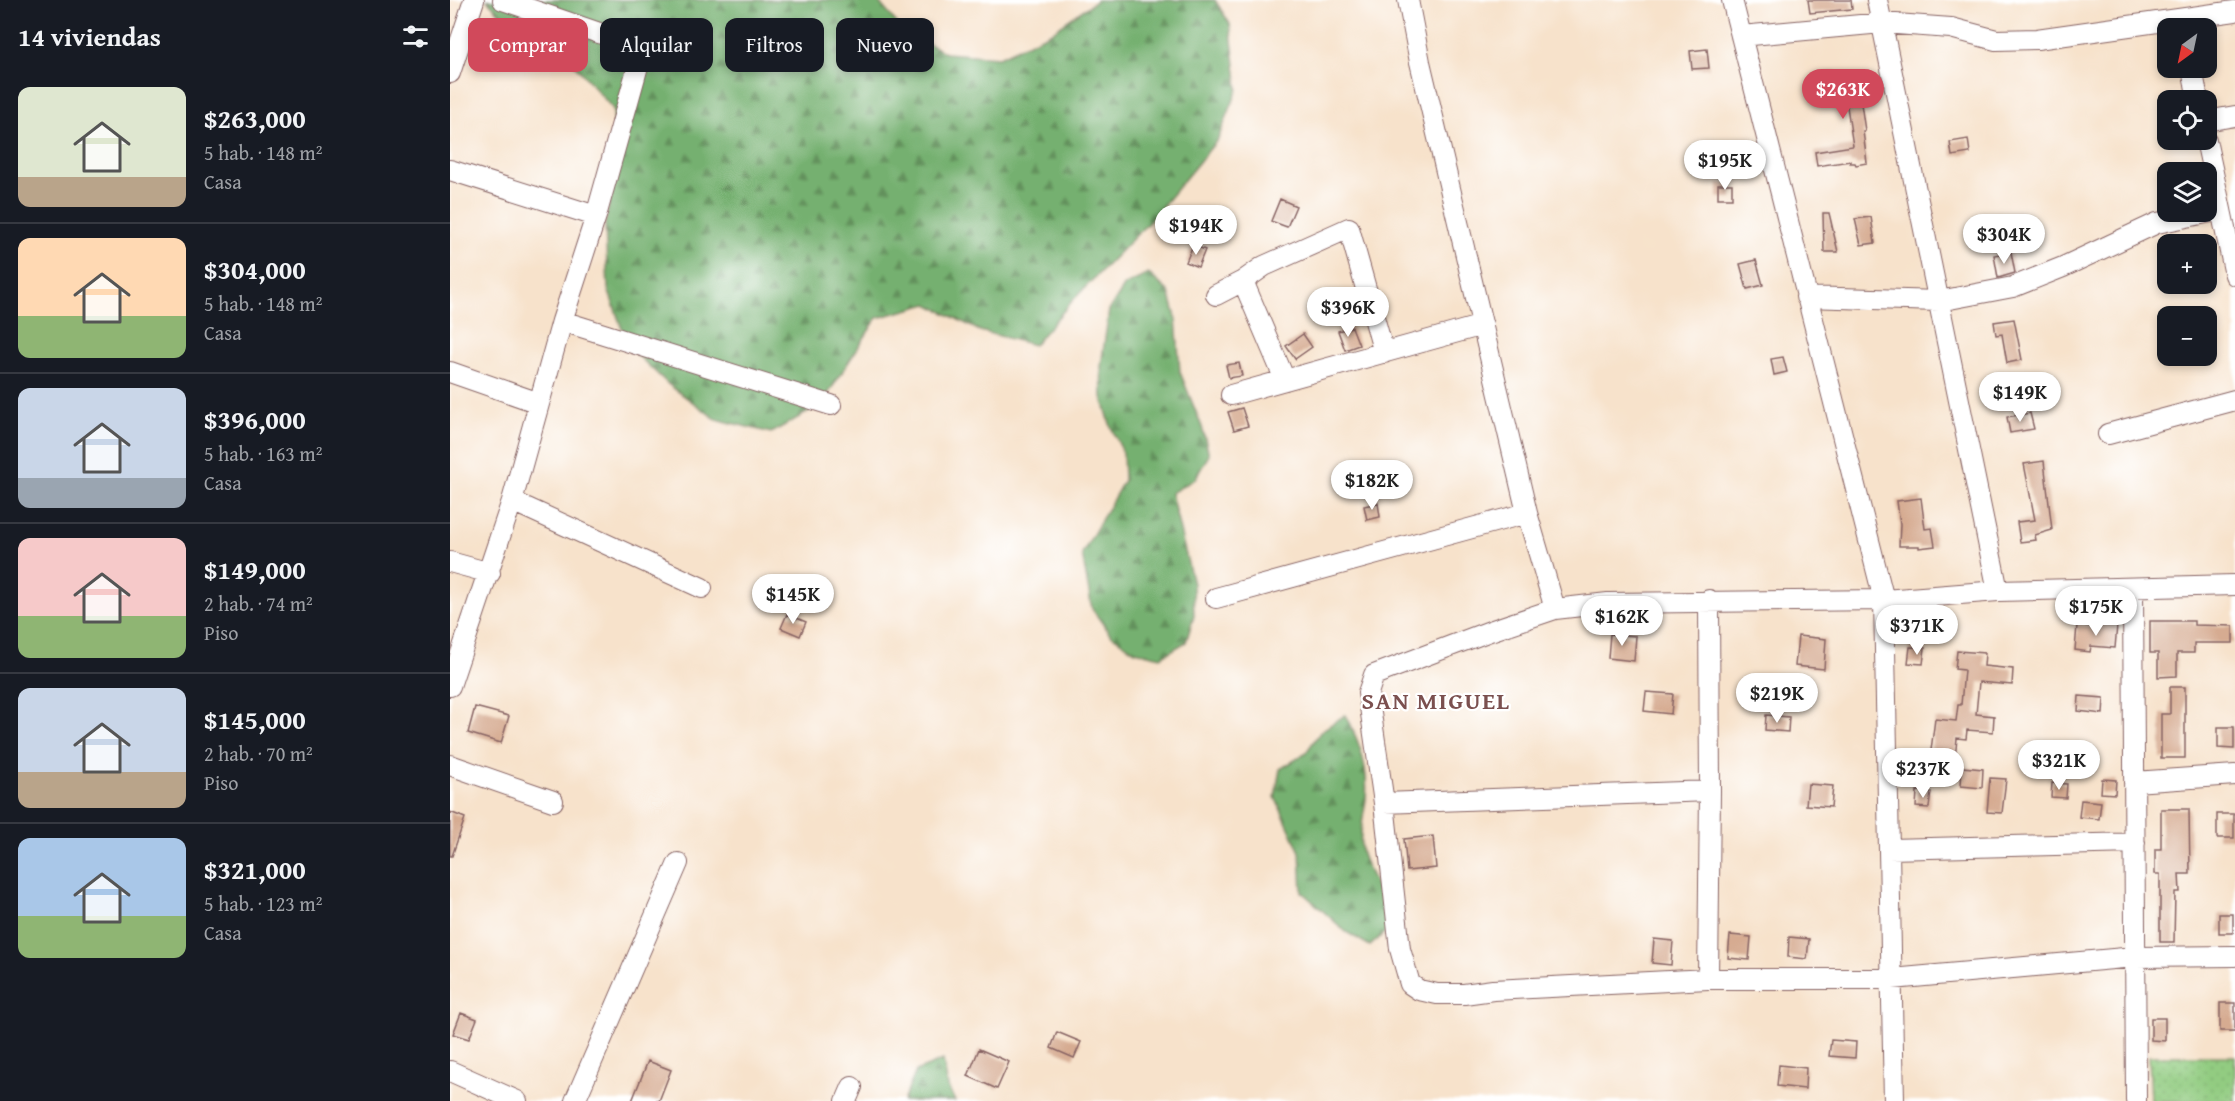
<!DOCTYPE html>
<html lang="es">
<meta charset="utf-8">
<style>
:root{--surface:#171b24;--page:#242831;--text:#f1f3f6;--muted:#9ea1a6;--line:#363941;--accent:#d1495b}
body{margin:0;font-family:"Gentium Book Plus",serif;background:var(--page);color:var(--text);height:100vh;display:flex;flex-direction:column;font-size:22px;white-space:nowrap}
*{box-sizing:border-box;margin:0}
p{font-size:20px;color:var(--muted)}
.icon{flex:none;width:33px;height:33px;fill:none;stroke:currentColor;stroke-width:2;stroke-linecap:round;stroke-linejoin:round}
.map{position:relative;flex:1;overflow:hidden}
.drawer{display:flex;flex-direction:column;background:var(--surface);width:450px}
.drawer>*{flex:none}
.banner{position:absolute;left:18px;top:18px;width:570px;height:54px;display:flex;gap:12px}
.needle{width:39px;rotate:213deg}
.controls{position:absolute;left:1707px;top:18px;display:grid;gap:12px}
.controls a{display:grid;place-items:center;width:60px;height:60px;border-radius:12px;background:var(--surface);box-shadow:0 3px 9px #0003;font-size:30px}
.price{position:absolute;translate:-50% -51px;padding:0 14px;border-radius:21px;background:#fff;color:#222;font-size:20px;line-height:39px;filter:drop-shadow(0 2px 3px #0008)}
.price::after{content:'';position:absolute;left:50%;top:36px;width:18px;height:14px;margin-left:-9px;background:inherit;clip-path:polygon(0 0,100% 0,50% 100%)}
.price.on{background:var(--accent);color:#fff}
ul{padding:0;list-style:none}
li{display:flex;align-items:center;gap:18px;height:150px;padding:0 18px}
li+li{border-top:2px solid var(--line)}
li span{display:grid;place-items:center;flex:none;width:168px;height:120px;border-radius:12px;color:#555}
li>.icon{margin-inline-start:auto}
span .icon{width:72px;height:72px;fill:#fffc;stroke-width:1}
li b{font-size:26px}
h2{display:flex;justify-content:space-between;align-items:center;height:72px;padding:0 18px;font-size:26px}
.chip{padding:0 21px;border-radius:12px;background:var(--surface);box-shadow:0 3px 9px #0003;font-size:21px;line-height:54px}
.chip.on{background:var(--accent);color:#fff}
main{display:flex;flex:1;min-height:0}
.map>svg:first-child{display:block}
</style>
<main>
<section class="drawer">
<h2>14 viviendas<svg class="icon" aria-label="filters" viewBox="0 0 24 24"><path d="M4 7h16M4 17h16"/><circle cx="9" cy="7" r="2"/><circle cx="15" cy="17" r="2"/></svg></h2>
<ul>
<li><span style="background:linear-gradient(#dfe7d0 75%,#b9a48a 0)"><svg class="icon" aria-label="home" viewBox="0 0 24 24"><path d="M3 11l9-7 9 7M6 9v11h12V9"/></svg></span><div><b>$263,000</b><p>5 hab. · 148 m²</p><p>Casa</p></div></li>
<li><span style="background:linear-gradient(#ffd9b3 65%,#8fb573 0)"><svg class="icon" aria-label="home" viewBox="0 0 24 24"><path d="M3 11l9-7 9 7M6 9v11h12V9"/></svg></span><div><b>$304,000</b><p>5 hab. · 148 m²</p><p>Casa</p></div></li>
<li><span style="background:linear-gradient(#c9d6e8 75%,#9aa5b1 0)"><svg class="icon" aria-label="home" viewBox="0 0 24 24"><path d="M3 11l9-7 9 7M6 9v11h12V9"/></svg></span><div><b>$396,000</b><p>5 hab. · 163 m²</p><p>Casa</p></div></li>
<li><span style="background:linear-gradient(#f6c9c9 65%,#8fb573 0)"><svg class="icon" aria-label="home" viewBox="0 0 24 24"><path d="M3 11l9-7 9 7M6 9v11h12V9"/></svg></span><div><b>$149,000</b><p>2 hab. · 74 m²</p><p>Piso</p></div></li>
<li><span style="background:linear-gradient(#c9d6e8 70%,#b9a48a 0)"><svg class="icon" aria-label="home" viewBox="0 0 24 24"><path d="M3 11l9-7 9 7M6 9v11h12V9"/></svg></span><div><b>$145,000</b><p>2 hab. · 70 m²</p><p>Piso</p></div></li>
<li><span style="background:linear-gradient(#a9c7e8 65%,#8fb573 0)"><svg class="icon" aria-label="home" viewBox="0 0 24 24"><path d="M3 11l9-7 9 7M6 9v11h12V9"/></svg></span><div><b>$321,000</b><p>5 hab. · 123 m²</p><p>Casa</p></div></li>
</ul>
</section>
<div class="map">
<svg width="1785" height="1101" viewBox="0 0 1785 1101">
<defs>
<pattern id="forest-firs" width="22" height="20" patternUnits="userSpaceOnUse" patternTransform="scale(1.5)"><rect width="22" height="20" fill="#75b06f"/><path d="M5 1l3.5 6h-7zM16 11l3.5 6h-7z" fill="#628f5b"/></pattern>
<pattern id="park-dots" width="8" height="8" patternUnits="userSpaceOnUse" patternTransform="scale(1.5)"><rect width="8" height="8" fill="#92cc81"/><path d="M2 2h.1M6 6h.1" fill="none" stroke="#7faf70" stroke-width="1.8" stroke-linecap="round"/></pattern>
</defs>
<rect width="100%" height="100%" fill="#fff"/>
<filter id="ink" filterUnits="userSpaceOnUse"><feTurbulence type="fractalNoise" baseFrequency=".0167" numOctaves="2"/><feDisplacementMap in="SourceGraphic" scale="12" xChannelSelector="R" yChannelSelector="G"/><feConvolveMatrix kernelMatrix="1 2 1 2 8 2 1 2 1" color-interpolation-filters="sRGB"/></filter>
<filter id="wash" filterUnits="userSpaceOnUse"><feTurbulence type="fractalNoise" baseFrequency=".008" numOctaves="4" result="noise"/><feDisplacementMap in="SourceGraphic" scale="24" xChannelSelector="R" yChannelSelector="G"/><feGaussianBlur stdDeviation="1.35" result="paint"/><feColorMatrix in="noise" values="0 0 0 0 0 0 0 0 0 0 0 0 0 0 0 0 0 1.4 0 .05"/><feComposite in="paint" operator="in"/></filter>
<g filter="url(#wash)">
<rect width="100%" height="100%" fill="#f7e2cb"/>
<path fill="url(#forest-firs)" stroke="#60684d" stroke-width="1.5" d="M37 0H427L451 28 495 53 549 57 600 33 647 0H765L780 24 788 89 768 139 700 221 623 300 584 345 530 331 478 304 427 318 371 405 321 433 266 419 219 385 178 346 158 289 155 224 166 168 163 109 125 65 75 39Z
M699 274 719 292 726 317 730 372 752 427 759 455 745 479 721 493 743 584 744 616 736 642 711 657 685 651 660 634 642 609 632 554 674 480 673 453 661 427 652 397 651 366 659 310 675 285Z
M895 715C910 741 919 768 916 799 914 816 908 837 912 854 917 871 927 885 934 901 938 909 938 919 940 928L920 946 896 932 852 892 850 852 825 797 830 769 855 754 871 731Z
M493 1060 498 1087 505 1101H453L466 1071Z"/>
<path fill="url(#park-dots)" stroke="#6e7656" stroke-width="1.5" d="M1699 1056H1785V1101H1701Z"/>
<g id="blocks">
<path fill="#d6ab91" d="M1358 0H1401L1402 9 1360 13Z
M1257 49 1259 68 1242 69 1240 51Z
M1386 71 1390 89 1408 83 1415 131H1413L1417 163 1406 165 1405 163H1400V161L1367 166 1365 152 1403 146 1396 100 1370 105 1363 76Z
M1518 139 1520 153 1502 156 1500 142Z
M1268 184H1282V198H1268Z
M830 199 846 206 837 227 821 221Z
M1373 213H1379L1388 252H1374Z
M1421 217 1425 243 1411 245 1405 219Z
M743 245 755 250 748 267 736 262Z
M1561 252 1565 273 1548 278 1544 255Z
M1306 260 1313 285 1297 289 1290 264Z
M1564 319 1572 360 1557 363 1552 334 1546 335 1544 322Z
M902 327 909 345 895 350 888 331Z
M853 334 862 347 845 359 836 346Z
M1333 357 1337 372 1324 375 1321 359Z
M789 363 792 376 779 378 776 365Z
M792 408 798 426 784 430 778 412Z
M1580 413 1584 429 1560 433 1557 417Z
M1594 461 1602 530 1585 535 1586 540 1570 542 1567 522 1585 520 1574 464Z
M1471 498 1475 529 1482 528 1485 546 1469 548V546H1449L1450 524 1447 501Z
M928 503 930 517 917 520 914 506Z
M337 614 356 622 350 636 331 628Z
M1478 619 1495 621 1494 635 1477 633Z
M1700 621H1744V625L1783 626V643H1744V653H1727V676L1708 677V653H1700Z
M1648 624 1667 625 1665 648 1641 646 1640 652 1625 650 1627 625 1648 627Z
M1160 634 1186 636 1184 661 1158 658Z
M1348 636 1376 639 1374 669 1345 666Z
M1460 647 1475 648 1473 664 1458 663Z
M1507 651 1535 653 1534 666 1563 669 1562 685 1529 682 1526 714 1544 716 1543 732 1517 730 1516 739 1507 738 1505 760 1480 758 1485 719 1506 721 1508 705H1511L1514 670 1505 669Z
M1720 687H1735V758H1711V714H1720Z
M1196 692 1223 694 1221 714 1194 711Z
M1629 696 1654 698 1653 714 1628 711Z
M25 707 59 716 51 743 18 733Z
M1316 715 1339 717 1338 732 1315 730Z
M1768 727H1784V749L1768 748Z
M1512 767 1533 769 1532 788 1511 786Z
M1540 778 1556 779 1552 813 1537 812Z
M1652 779 1666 780 1665 794 1651 793Z
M1602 783 1617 784 1616 798 1601 797Z
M1358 784 1383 786 1381 807 1356 805Z
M1467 791 1481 792 1479 808 1466 807Z
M1631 800 1651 802 1649 819 1629 817Z
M1711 809H1739L1740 874H1729L1730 892H1725L1724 942H1710V874H1705V849H1711Z
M0 812 15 818 2 856H0Z
M1767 814H1784V838H1767Z
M983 836 986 868 957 871 954 839Z
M1769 914H1783V933H1769Z
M1280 935 1301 937 1299 960 1278 958Z
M1339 937 1359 939 1357 959 1338 957Z
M1204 939 1223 941 1221 965 1202 963Z
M1770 1003H1785V1031H1770Z
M11 1013 27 1019 19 1039 3 1034Z
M1701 1018H1715V1041L1701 1040Z
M607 1032 631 1042 624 1058 601 1048Z
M1381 1040 1406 1042 1405 1058 1379 1056Z
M529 1049 559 1062 547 1089 518 1076Z
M198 1061 221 1070 209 1101H182Z
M1329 1065 1356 1068 1355 1089 1327 1086Z"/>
</g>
</g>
<g filter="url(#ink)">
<use href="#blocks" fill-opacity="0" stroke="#876363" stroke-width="1.5"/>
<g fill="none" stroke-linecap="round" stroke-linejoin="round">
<g stroke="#876363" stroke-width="22">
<path id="street" d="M958 0 970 62 1077 513 1105 609
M1282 0 1434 600 1444 1101
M1427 0 1548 591
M1291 36 1432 23 1501 28 1546 40 1587 39 1785 11
M1742 68 1748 100
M0 73 24 0
M1756 121 1785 116
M1756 140 1785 275
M0 170 146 216
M793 281 835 380
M766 295 793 281 814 266 899 228 934 353
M1356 297 1489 301 1563 287 1613 267 1707 223 1771 210
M112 321 381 405
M0 372 89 403
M781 395 1033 325
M1658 434 1785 400
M62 501 252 588
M0 562 40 573
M1785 585 1548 591 1434 600 1158 603 1105 609 1040 631 924 675 918 693 934 803 950 949 960 984 969 990 987 994H1014L1043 990 1258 979H1442L1685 957 1785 956
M1683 589 1686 1101
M766 598 1077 513
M0 686 62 501 112 321 146 216 193 48 53 0
M0 765 103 801
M1684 782 1785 775
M934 803 1260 791
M1439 849 1685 843
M1258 979 1260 791 1259 600
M0 1071 67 1101
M125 1101 228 863
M396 1101 402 1087"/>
</g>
<use href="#street" stroke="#fff" stroke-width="20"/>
</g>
</g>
<g text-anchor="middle" stroke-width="4.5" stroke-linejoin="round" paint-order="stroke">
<g font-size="24" font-weight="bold" letter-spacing="1.5" fill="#7b504f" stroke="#fff">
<text x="986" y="709">SAN MIGUEL</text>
</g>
</g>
</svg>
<div class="controls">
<a><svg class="needle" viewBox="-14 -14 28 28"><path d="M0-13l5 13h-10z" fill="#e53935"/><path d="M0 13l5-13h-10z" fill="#9ea1a6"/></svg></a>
<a><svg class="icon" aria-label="locate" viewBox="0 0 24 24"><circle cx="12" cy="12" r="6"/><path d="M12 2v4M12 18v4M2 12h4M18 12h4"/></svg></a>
<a><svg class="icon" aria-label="layers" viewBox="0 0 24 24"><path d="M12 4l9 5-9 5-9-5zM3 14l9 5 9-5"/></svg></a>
<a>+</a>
<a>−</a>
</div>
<b class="price on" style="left:1393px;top:120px">$263K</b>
<b class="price" style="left:1275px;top:191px">$195K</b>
<b class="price" style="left:746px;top:256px">$194K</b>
<b class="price" style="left:1554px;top:265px">$304K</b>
<b class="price" style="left:898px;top:338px">$396K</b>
<b class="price" style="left:1570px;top:423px">$149K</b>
<b class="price" style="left:922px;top:511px">$182K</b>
<b class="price" style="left:343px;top:625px">$145K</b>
<b class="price" style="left:1646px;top:637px">$175K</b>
<b class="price" style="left:1172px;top:647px">$162K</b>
<b class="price" style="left:1467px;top:656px">$371K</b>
<b class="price" style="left:1327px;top:724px">$219K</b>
<b class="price" style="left:1609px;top:791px">$321K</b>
<b class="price" style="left:1473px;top:799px">$237K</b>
<div class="banner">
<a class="chip on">Comprar</a>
<a class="chip">Alquilar</a>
<a class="chip">Filtros</a>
<a class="chip">Nuevo</a>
</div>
</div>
</main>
